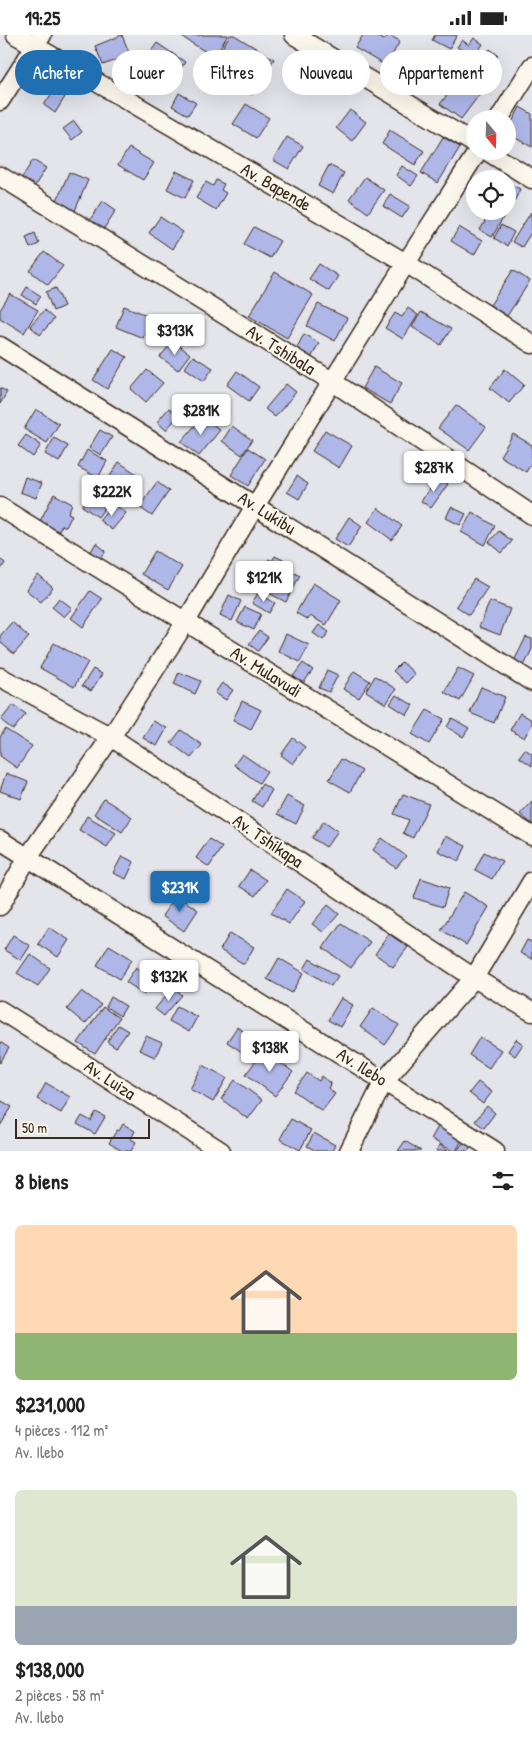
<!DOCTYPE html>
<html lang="fr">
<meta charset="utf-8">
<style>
:root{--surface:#fff;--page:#f6f6f6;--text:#222;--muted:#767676;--accent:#1f6fb2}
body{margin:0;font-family:"Patrick Hand",sans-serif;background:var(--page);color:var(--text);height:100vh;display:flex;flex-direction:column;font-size:19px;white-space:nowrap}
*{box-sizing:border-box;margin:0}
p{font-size:16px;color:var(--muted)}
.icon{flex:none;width:28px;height:28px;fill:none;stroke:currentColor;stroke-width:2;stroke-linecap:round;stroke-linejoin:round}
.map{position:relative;height:1116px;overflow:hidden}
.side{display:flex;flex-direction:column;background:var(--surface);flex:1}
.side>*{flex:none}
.guide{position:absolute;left:15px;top:15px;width:502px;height:45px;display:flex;gap:10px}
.needle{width:32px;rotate:161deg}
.tools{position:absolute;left:466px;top:75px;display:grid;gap:10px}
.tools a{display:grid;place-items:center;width:50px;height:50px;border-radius:50%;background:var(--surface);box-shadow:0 5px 20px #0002;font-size:25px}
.scale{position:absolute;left:15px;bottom:12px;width:135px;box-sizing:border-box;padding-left:5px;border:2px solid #3b2a1e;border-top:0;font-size:14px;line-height:18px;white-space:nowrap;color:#3b2a1e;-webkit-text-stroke:4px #fbf7ec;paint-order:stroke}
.price{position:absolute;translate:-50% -42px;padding:0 11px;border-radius:5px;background:#fff;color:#222;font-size:16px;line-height:32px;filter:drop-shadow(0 1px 2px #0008)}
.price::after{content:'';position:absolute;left:50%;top:30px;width:15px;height:11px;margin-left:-8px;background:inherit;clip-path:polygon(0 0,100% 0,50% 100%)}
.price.active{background:var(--accent);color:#fff}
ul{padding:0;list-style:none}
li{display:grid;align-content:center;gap:10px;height:265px;padding:0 15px}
li span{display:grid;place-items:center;height:155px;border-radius:8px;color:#555}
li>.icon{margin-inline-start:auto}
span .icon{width:90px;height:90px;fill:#fffc;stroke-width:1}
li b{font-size:21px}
h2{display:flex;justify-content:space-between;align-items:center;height:60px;padding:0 15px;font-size:21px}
.tag{padding:0 18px;border-radius:22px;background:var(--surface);box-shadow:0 5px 20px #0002;font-size:18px;line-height:45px}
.tag.active{background:var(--accent);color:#fff}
.status{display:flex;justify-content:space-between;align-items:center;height:35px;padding:0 25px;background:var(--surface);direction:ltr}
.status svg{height:14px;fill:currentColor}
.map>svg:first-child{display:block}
</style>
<div class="status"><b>19:25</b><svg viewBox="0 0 49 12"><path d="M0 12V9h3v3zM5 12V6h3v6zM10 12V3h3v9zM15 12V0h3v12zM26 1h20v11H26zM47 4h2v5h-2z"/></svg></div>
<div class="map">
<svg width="532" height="1116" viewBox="0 0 532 1116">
<rect width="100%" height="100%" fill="#e4e4eb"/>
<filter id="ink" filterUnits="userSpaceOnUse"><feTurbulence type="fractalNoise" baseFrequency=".02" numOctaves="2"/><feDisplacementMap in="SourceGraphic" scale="10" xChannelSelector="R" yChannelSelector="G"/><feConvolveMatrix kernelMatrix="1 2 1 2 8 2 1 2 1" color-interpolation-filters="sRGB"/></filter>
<g filter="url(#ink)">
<path fill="#aeb7e8" stroke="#3b2a1e" d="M122 0 130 20 103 30 95 11Z
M183 0H228L214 22 182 2Z
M230 0H234L274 24 252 60 209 34Z
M363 0H375L384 5 389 0 400 6 386 31 355 13Z
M435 0H457L449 14 432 5Z
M474 3 483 9 479 15 486 20 490 14 498 20 485 39 467 27 471 21 457 12 462 5 469 10Z
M157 8 185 27 173 45 144 26Z
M462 41 482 56 461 84 440 69Z
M54 55 65 62 55 78 44 70Z
M179 58 196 68 188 80 172 71Z
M246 69 269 83 256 103 233 89Z
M520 72 532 79V112L508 99V95Z
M350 75 366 87 352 106 336 93Z
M74 86 82 97 72 105 63 94Z
M390 95 424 116 415 130 382 109Z
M287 102 303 111 289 134 273 125Z
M443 102 460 112 438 148 421 138Z
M129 113 154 128 143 145 118 130Z
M33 125 46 133 34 152 21 144Z
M329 130 344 138 333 159 318 151Z
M402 131 418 141 411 151 396 140Z
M176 136 194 145 185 163 167 154Z
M69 137 88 145 74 178 55 170Z
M365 142 384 155 368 178 349 164Z
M216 145 224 149 221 155 226 158 216 175 196 163 206 147 213 151Z
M508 148 520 154 514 167 508 164Z
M390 159 410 171 402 183 383 171Z
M103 166 116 175 103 195 89 186Z
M479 176H507L492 202 480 195 488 181Z
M531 177 532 196 522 212 512 207Z
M160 182 183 197 172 214 149 198Z
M501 190 514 197 507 211 494 203Z
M254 192 280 206 270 223 244 209Z
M459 192 482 206 474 220 451 206Z
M35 198 39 209 30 213 26 202Z
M44 217 63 231 48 250 30 236Z
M319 229 338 241 329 256 309 244Z
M513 235 530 246 507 281 490 270Z
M275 237 313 260 287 303 249 281Z
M27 252 41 261 36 269 22 260Z
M56 253 64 271 53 276 46 257Z
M10 259 38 275 24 298 0 283V275Z
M318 269 347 283 335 306 307 291Z
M124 271 152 282 143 303 116 292Z
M408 273 418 280 403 304 385 293 395 278 402 282Z
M44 275 54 284 40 300 30 291Z
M421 277 451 294 441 310 412 292Z
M304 299 319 308 310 325 295 316Z
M173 306 190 319 178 335 160 322Z
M113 314 127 322 107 354 93 345Z
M193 321 213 333 204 346 185 333Z
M374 332 402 348 390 369 362 353Z
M505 334 524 350 509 368 490 353Z
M147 335 163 348 146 367 131 354Z
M237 336 259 352 249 366 227 350Z
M286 349 296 357 275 382 265 374Z
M0 353 7 357 0 369Z
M456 370 486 392 469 415 438 393Z
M169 373 178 381 166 395 157 387Z
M36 374 59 389 47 408 24 394Z
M203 381 220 395 199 421 181 407Z
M232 391 252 405 242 420 222 406Z
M100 395 112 402 101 420 89 413Z
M325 395 352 411 339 433 312 416Z
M513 399 532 410V427L526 437 500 421Z
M26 400 41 410 33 422 18 411Z
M54 403 68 411 59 427 45 419Z
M248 413 265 424 248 451 231 440Z
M87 415 107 426 98 443 78 432Z
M119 427 141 442 127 463 105 449Z
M297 441 308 449 299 464 287 457Z
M25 442 42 448 36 463 20 457Z
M438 443 448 449 431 473 421 466Z
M157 447 169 456 152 481 139 472Z
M54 459 72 469 68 478 72 480 66 492 62 490 58 498 39 488Z
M90 460 106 471 98 482 82 471Z
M113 468 126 478 112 495 99 485Z
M451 472 466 479 460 490 446 483Z
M378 473 402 491 392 505 368 487Z
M472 477 495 491 485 510 461 497Z
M349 482 362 491 348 512 335 504Z
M499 496 512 506 502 518 489 507Z
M96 508 106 516 98 527 88 521Z
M155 516 182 532 168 555 141 539Z
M275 521 289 528 286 533 300 540 286 567 255 551 269 524 272 526Z
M0 524 5 528 0 536Z
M38 540 53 553 41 567 26 555Z
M474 544 488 552 469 580 456 571Z
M313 548 341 565 326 590 310 581 308 585 296 578Z
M90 556 102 564 83 592 71 583Z
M258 558 275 568 269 578 252 568Z
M229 560 241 566 232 586 220 580Z
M59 563 72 573 64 582 52 572Z
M490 566 510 574 500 600 479 592Z
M245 572 261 579 254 595 237 587Z
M12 587 29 602 14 619 0 607V601Z
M319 590 329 597 323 605 313 598Z
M259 596 268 602 258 616 249 609Z
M286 599 309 610 300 627 278 616Z
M526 602 532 604V614L524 631 514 626Z
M54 608 88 627 74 652 40 633Z
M402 627 415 639 406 648 393 636Z
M303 628 313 635 301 651 291 644Z
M458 633 474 641 460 666 444 657Z
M93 634 102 639 91 656 82 651Z
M327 635 338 640 329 657 319 653Z
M354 636 370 646 359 663 343 654Z
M179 637 201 646 195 659 174 649Z
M375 641 396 654 386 669 366 656Z
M222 648 233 655 226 665 215 658Z
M481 652 505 662 494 688 470 678Z
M396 660 413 670 407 680 390 669Z
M242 666 261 675 251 694 233 685Z
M13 670 26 679 13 695 1 685Z
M427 675 444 684 429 709 412 699Z
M520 678 532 685V689L524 703 510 695Z
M452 683 469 693 463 702 447 692Z
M153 686 167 693 157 711 143 703Z
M5 694 32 711 17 733 0 721V702Z
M181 695 202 710 191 723 171 708Z
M293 703 305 712 293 729 281 720Z
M525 714 532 719V731L519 722Z
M242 719 267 736 259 748 234 730Z
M341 724 362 736 350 757 329 745Z
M6 738 28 747 21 764 0 756Z
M262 749 272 755 262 772 252 766Z
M403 759 429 769 413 803 403 798 409 785 394 779Z
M287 761 305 771 296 789 277 779Z
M104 764 132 782 122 797 94 779Z
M532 766V789L520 779Z
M87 781 116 798 107 812 79 795Z
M324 786 338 796 326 812 312 803Z
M445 801 466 811 459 826 438 816Z
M382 803 406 821 396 833 373 815Z
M209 804 222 812 209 832 196 823Z
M484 817 502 826 492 844 475 835Z
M122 821 134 827 126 844 113 838Z
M250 835 266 845 255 861 239 851Z
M421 843 449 853 443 872 414 863Z
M287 854 305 866 289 889 271 878Z
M464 857 489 872 466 910 441 895Z
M176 860 198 875 184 896 162 881Z
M328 870 339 879 323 897 312 889Z
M341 888 370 907 351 933 323 913Z
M49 892 69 905 58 922 38 909Z
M230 898 254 912 244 929 220 915Z
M389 899 408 912 393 932 375 919Z
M13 900 30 911 21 925 4 915Z
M527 905 532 907V924L520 918Z
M109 910 132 924 120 944 97 930Z
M30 919 50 933 38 951 17 938Z
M279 923 304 938 292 958 267 944Z
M310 924 338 941 331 951 304 934Z
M136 932 154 944 144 959 126 947Z
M173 952 182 960 164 981 155 974Z
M82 956 101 970 85 989 67 974Z
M111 962 126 971 120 981 106 972Z
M341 963 353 970 340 992 328 985Z
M177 971 197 982 189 997 169 986Z
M103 972 119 983 95 1019 78 1008Z
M373 973 399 990 385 1010 360 992Z
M118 990 128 996 116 1013 107 1007Z
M237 992 258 1007 248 1021 227 1007Z
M146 1001 162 1008 155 1022 139 1015Z
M480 1002 501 1015 489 1033 469 1020Z
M516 1004 523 1009 515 1021 508 1016Z
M0 1007 9 1013 0 1028Z
M264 1015 293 1037 275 1061 246 1039Z
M203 1030 227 1043 213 1067 190 1054Z
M307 1038 319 1046 322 1041 331 1048 328 1053 335 1059 322 1076 294 1056Z
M235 1045 262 1065 248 1084 221 1064Z
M478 1047 492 1057 483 1069 469 1058Z
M46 1048 70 1062 61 1078 37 1064Z
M2 1066 12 1072 0 1091V1070Z
M487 1071 495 1078 484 1093 475 1086Z
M96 1077 105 1082 95 1099 77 1089 82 1081 91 1086Z
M291 1084 311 1095 300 1115 280 1104Z
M123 1089 135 1096 131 1104 136 1107 131 1116H122L109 1108 117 1095 119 1096Z
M439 1090 463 1103 456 1116H453L431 1104Z
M314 1098 335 1110 332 1116H316L307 1111Z
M465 1105 472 1111 467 1116H457Z
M405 1106 421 1116H398Z
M440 1110 448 1116H436Z"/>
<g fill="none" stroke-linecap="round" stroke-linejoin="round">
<g stroke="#3b2a1e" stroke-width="21">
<path id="minor" d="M16 0 406 228 532 309
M294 0 475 109
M0 66 42 0
M499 84 532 31
M487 116 532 144
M0 141 333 347 532 480
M0 311 255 471 532 647
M0 472 532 801
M0 642 111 702 474 943 532 977
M0 805 495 1116
M0 871 28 822 111 702 185 588 255 471 406 228 478 116
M0 975 221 1116
M349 1116 384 1046 474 943 532 846"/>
</g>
<use href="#minor" stroke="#fbf7ec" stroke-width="18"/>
</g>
</g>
<g text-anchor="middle" stroke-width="4" stroke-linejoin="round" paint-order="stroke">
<g font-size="18" fill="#3b2a1e" stroke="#fbf7ec">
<text transform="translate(276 152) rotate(30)" y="6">Av. Bapende</text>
<text transform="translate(281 315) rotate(32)" y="6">Av. Tshibala</text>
<text transform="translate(267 478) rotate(32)" y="6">Av. Lukibu</text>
<text transform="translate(266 637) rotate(32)" y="6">Av. Mulavudi</text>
<text transform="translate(268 806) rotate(34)" y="6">Av. Tshikapa</text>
<text transform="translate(362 1032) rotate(32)" y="6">Av. Ilebo</text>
<text transform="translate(110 1045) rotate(33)" y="6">Av. Luiza</text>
</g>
</g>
</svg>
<div class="tools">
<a><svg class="needle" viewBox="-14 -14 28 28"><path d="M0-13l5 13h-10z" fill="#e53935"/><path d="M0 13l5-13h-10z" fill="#767676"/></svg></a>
<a><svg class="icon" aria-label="locate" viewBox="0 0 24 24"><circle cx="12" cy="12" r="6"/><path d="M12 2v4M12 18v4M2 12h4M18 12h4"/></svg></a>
</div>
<div class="scale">50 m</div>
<b class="price" style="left:175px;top:321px">$313K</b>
<b class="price" style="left:201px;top:401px">$281K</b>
<b class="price" style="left:434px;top:458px">$287K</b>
<b class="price" style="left:112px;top:482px">$222K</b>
<b class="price" style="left:264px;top:568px">$121K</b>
<b class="price active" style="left:180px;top:878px">$231K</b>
<b class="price" style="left:169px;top:967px">$132K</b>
<b class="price" style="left:270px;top:1038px">$138K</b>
<div class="guide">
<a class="tag active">Acheter</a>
<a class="tag">Louer</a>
<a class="tag">Filtres</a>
<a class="tag">Nouveau</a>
<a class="tag">Appartement</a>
</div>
</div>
<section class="side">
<h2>8 biens<svg class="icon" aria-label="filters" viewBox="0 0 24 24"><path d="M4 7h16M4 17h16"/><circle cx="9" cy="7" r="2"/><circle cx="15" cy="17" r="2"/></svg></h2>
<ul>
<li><span style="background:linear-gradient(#ffd9b3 70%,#8fb573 0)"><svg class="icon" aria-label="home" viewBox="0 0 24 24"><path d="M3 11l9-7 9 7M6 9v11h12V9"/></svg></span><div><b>$231,000</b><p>4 pièces · 112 m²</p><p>Av. Ilebo</p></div></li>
<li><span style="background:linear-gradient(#dfe7d0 75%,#9aa5b1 0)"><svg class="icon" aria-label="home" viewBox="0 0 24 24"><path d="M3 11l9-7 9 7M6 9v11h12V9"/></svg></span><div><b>$138,000</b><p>2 pièces · 58 m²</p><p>Av. Ilebo</p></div></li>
</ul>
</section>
